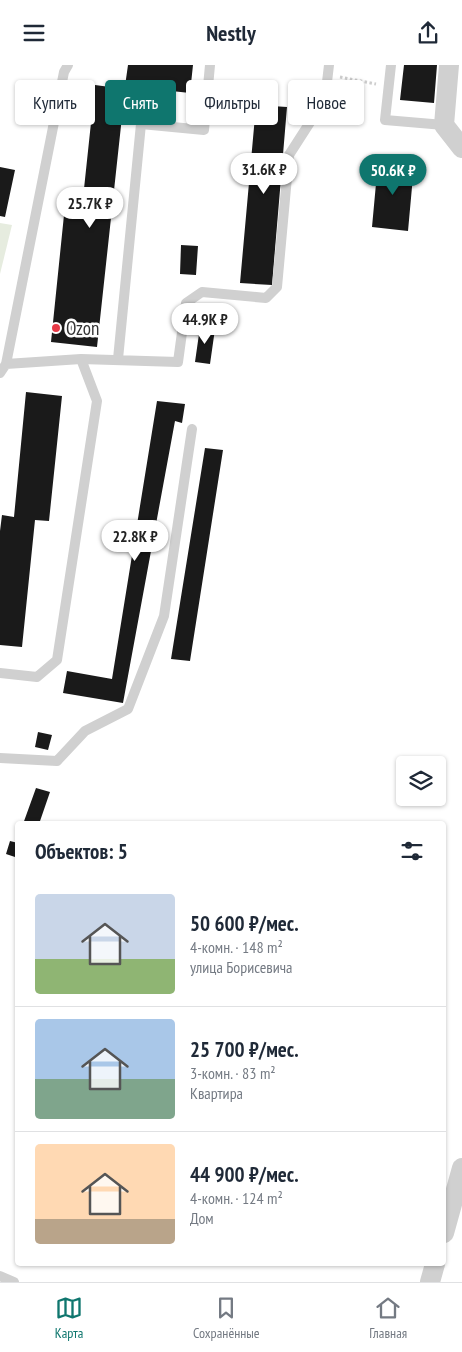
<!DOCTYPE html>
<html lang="ru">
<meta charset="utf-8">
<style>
:root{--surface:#fff;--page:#f6f6f7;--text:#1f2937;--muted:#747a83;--line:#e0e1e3;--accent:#0f766e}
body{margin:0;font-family:"PT Sans Narrow",sans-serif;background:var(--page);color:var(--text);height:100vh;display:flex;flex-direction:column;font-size:19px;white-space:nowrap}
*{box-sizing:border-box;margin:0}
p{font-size:16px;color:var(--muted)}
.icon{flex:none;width:28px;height:28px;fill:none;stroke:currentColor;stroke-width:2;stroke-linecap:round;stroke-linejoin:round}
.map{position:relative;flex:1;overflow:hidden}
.panel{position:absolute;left:15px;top:756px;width:431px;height:445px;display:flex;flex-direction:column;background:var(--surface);border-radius:5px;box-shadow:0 1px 4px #0004}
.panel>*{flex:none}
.hud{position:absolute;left:15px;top:15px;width:432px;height:45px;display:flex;gap:10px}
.controls{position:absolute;left:396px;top:691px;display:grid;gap:10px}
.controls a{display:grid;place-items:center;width:50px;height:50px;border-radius:5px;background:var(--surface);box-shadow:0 1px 4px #0004;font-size:25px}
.price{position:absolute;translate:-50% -42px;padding:0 11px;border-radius:18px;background:#fff;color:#222;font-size:16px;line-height:32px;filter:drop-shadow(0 1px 2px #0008)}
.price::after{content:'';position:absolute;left:50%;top:30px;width:15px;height:11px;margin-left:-8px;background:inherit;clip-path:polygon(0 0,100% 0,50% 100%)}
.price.on{background:var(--accent);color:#fff}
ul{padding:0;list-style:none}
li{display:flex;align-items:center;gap:15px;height:125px;padding:0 20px}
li+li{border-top:1px solid var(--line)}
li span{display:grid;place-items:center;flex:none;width:140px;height:100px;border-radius:5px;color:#555}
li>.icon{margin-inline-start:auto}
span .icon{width:60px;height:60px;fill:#fffc;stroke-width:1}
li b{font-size:21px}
h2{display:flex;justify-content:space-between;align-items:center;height:60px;padding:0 20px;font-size:21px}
.chip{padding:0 18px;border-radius:5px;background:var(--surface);box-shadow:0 1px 4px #0004;font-size:18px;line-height:45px}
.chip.on{background:var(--accent);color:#fff}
header{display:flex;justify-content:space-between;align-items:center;height:65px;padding:0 20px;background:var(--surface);font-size:22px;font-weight:800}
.dock{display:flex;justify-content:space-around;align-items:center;height:70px;border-top:1px solid var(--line);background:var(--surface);font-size:14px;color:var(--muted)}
.dock a{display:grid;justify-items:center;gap:2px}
.dock .on{color:var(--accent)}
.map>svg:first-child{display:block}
</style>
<header><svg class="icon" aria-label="menu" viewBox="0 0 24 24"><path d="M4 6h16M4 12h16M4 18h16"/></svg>Nestly<svg class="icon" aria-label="share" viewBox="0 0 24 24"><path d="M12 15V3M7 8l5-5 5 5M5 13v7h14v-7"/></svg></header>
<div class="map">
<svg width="462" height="1217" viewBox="0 0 462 1217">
<rect width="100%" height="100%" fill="#fff"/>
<path fill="#e6ecdf" d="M0 158 12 160 0 209Z"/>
<path fill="#1a1a1a" d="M128 0H193L190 28 125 21Z
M404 0H437L434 38 400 35Z
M95 20 125 24 97 282 51 277 64 150 81 152Z
M256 40 287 42 272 220 240 218Z
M378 97 414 100 408 166 372 162Z
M0 102 15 105 5 152 0 151Z
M181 180 198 181 196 210 180 209Z
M200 262 215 264 210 299 195 297Z
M26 327 62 331 49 456 35 455 22 582 0 580V466L2 450 14 452Z
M157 336 185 339 182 358 175 356 123 638 63 628 67 606 112 614Z
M205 383 223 385 190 596 171 594Z
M38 667 52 670 48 685 35 682Z
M36 723 50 727 39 759H23Z
M10 776 18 778V793L6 789Z"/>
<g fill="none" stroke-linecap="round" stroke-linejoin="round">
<path stroke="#cdcdcd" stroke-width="3" stroke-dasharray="2.5 2.5" stroke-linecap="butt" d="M340 12 376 19"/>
<path stroke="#d0d0d0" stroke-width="10" d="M391 0 385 55 444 60
M118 294 141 59 204 65 210 0
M6 299 81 294 178 297 186 238 202 227 266 233 277 222 289 90 325 34 329 0
M0 308 6 299 64 7 68 0
M0 608 37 612 57 595 97 336 81 294
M0 693 57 696 85 666 128 644 164 551 192 364
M0 1211 14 1217"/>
<path stroke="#d0d0d0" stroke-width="20" d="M449 0 444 60 462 83
M444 1168 462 1103
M430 1217 435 1199"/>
</g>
<circle fill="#e63946" stroke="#fff" stroke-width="2" cx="56" cy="263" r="5"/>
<g text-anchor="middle" stroke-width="5" stroke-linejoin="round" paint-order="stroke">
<g font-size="19" fill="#333" stroke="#fff" text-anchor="start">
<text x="66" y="270">Ozon</text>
</g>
</g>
</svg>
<div class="controls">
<a><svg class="icon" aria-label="layers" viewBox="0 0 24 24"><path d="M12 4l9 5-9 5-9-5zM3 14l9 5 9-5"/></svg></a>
</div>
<b class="price" style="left:264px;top:130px">31.6K ₽</b>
<b class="price on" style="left:393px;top:131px">50.6K ₽</b>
<b class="price" style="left:90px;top:164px">25.7K ₽</b>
<b class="price" style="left:205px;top:280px">44.9K ₽</b>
<b class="price" style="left:135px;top:497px">22.8K ₽</b>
<div class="hud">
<a class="chip">Купить</a>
<a class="chip on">Снять</a>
<a class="chip">Фильтры</a>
<a class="chip">Новое</a>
</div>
<section class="panel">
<h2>Объектов: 5<svg class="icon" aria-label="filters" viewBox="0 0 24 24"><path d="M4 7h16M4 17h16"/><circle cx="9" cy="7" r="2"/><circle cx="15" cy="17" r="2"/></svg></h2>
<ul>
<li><span style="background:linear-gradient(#c9d6e8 65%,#8fb573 0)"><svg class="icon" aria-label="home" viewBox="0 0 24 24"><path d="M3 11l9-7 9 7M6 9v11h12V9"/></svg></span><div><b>50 600 ₽/мес.</b><p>4-комн. · 148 m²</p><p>улица Борисевича</p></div></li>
<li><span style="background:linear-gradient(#a9c7e8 60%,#7fa58c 0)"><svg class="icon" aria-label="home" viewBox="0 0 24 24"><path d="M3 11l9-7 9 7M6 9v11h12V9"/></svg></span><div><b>25 700 ₽/мес.</b><p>3-комн. · 83 m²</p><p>Квартира</p></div></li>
<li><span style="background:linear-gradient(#ffd9b3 75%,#b9a48a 0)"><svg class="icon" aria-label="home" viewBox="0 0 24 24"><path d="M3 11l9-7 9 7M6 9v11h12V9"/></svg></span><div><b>44 900 ₽/мес.</b><p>4-комн. · 124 m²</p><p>Дом</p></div></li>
</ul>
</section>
</div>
<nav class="dock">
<a class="on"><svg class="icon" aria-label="map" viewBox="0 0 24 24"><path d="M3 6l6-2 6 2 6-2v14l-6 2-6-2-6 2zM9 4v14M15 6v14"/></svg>Карта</a>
<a><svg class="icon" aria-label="saved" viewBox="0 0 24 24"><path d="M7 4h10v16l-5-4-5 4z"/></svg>Сохранённые</a>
<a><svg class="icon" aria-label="home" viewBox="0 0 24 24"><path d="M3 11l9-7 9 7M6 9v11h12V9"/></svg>Главная</a>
</nav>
